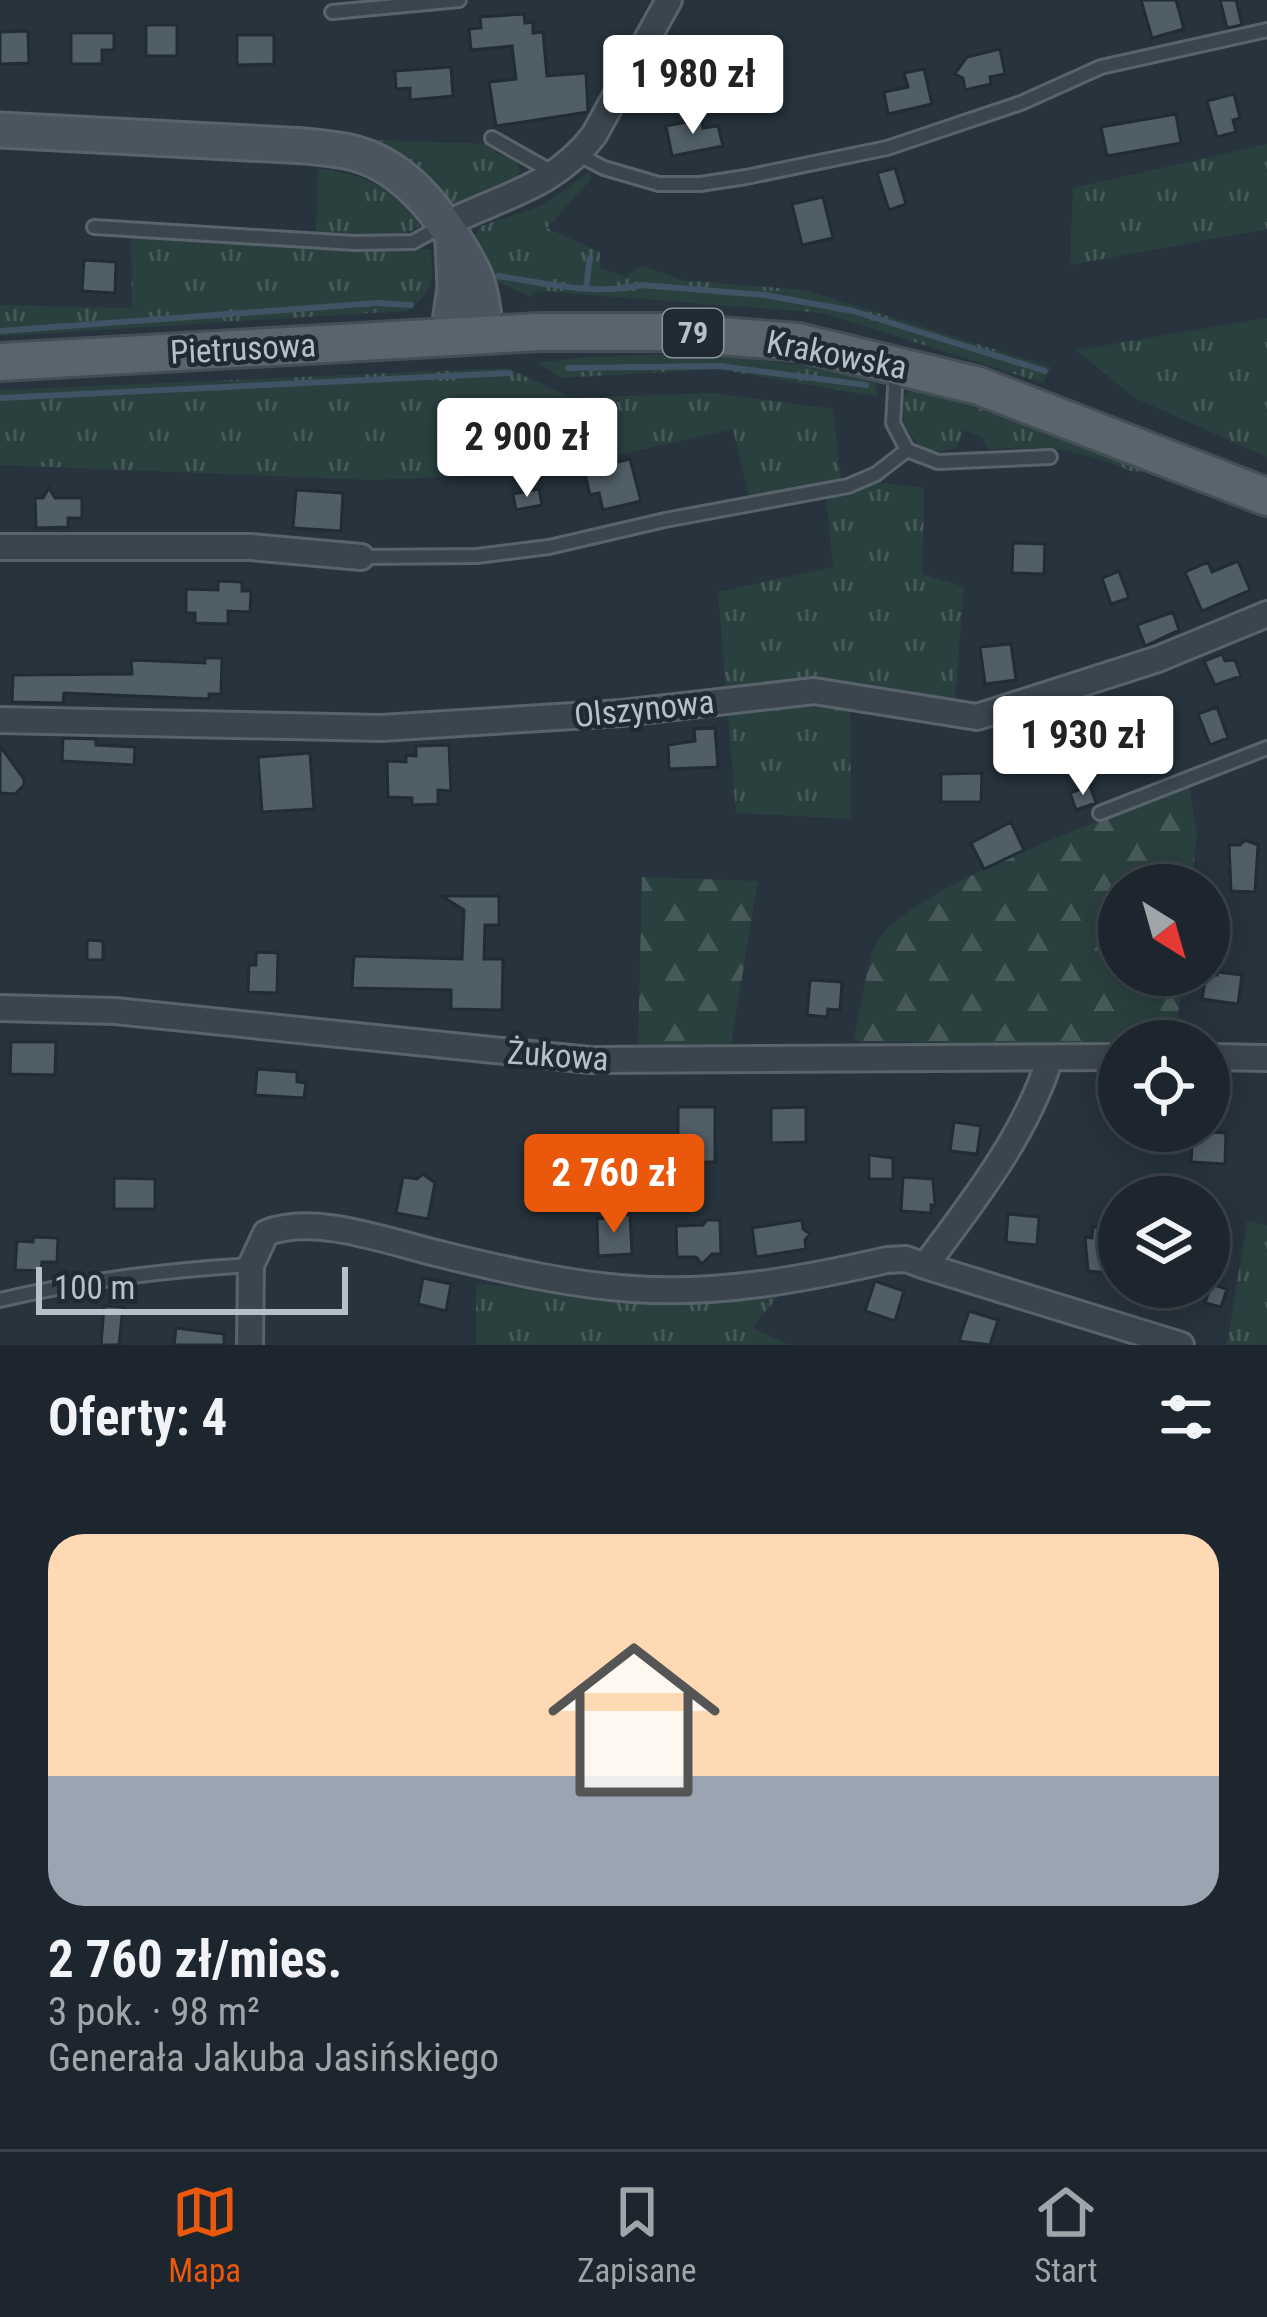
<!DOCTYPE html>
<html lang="pl">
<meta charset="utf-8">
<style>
:root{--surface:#1d262e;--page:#2a323a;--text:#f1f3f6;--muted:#a0a5aa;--line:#3b434a;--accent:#ea580c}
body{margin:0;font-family:"Roboto Condensed",sans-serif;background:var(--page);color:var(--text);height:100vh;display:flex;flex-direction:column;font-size:45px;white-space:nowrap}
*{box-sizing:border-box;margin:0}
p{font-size:39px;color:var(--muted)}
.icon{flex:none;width:66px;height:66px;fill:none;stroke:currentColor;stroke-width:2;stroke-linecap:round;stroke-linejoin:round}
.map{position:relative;height:1345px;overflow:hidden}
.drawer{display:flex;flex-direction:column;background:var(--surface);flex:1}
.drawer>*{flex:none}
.needle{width:78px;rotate:143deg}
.tools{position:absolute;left:1098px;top:864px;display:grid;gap:24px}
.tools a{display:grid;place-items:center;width:132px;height:132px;border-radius:50%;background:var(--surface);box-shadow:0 6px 30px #0003,0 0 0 3px var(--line);font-size:60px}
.scale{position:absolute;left:36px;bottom:30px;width:312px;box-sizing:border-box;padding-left:12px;border:6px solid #b7c0c8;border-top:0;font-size:33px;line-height:42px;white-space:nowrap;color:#b7c0c8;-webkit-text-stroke:9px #202a32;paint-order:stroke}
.price{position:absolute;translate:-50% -102px;padding:0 27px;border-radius:12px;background:#fff;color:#222;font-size:39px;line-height:78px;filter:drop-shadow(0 3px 6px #0008)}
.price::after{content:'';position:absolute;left:50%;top:72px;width:36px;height:27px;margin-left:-18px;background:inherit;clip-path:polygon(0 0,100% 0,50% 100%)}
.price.active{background:var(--accent);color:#fff}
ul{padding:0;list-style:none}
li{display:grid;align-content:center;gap:24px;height:636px;padding:0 48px}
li+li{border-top:3px solid var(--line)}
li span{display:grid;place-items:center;height:372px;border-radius:36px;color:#555}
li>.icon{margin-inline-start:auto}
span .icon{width:216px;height:216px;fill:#fffc;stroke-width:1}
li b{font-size:51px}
h2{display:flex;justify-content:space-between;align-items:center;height:144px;padding:0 48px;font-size:51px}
.dock{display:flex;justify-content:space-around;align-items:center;height:168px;border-top:3px solid var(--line);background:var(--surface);font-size:33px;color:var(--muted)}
.dock a{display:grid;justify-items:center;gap:6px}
.dock .active{color:var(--accent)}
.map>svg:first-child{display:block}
</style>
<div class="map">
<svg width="1267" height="1345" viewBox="0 0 1267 1345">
<defs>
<pattern id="grass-tufts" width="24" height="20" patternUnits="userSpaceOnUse" patternTransform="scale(3)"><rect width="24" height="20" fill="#2a403f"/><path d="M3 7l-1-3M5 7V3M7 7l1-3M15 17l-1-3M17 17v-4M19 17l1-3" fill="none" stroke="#475a59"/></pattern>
<pattern id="forest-firs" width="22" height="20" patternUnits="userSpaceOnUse" patternTransform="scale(3)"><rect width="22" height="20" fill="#2a403f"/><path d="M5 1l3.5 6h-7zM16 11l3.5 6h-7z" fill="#475a59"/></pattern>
</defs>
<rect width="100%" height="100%" fill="#27333d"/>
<path fill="url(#grass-tufts)" d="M354 139 488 144 498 154 514 158 520 170 515 182 458 205 449 204Z
M1267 144V229L1070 265 1073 188Z
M318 169C353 170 405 191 419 226 394 246 346 234 316 232Z
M588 173 592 178 547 228 600 252V268L626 277 642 265 681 280 805 290 1051 367 1043 383 823 313 538 291 531 297 496 281 475 235 481 226 543 205Z
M131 223 318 247 430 249C435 279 433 293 406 311L0 336V305L132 308Z
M1267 318V457L1135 398 1076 350Z
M700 353 859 372 875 380 878 397 717 369 561 378 537 363 587 357Z
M507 368 572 398 713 393 833 409 841 478 924 488 923 574 964 587 953 723 850 708 851 819 736 813 718 592 833 567 826 495 746 510 748 492 733 429 538 473 372 480 0 465V390Z
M920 388 1150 468 1136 473C1075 448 1054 446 988 449L982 437 963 430 958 446C924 463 905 436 900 405L905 394Z
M1247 1221 1267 1225V1345H1227Z
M476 1284 653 1300 783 1290 752 1328 790 1345H476Z"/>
<path fill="url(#forest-firs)" d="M1189 786 1197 832 1192 885H1119V975H1184L1174 1041H1119V1046L853 1041C860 1016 866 963 877 942 906 888 1126 811 1189 786Z
M642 877 758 881 731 1044 638 1045Z"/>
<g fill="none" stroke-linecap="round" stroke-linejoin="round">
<path stroke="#3f5364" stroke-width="6" d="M498 276C545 283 594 296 641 285L765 295 853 311 1045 371
M586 288 590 258
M0 331 377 303 411 305
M568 368 720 366 866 385
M0 398 510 373"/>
</g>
<path fill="#505e67" stroke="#222c34" stroke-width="3" d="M1141 0H1176L1184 29 1152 38Z
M1220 0H1236L1242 25 1227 28Z
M524 14 525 23 533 22V33L543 32 547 76 586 73 588 112 496 126 489 82 516 79 512 46 471 50 469 29 481 28 480 17Z
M146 25H177V56H146Z
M28 31 29 63 0 64V32Z
M71 33H114V50H102V64H71Z
M237 35H274V64L237 65Z
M688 47 691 64 735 56 740 83 696 91 694 78 676 81 670 51Z
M1000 49 1005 74 990 77 991 84 965 90 963 78 955 74 967 57Z
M451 67 453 96 410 100V88L396 89 395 71Z
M924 69 932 104 888 114 884 92 908 87 904 73Z
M1234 94 1240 118 1233 120 1236 132 1217 137 1207 101Z
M1176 114 1181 143 1107 156 1101 127Z
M702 119 703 128 718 126 723 146 672 156 666 126Z
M895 168 906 204 889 210 877 173Z
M823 197 833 238 802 245 792 204Z
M84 260 116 262 115 293 82 291Z
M630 459 641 501 603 510 599 493 590 495 584 470Z
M49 488 55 498H82V518H68V527L36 528 35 498H43Z
M539 489 542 505 516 510 513 494Z
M296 490 343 493 341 531 293 528Z
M1013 543 1045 544 1044 574 1012 573Z
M1238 561 1250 590 1202 611 1185 572 1208 562 1212 572Z
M1119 571 1129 598 1111 604 1102 578Z
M218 581 242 582V591H251L250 612 228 611V624L195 623V613H186V589L218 590Z
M1173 612 1179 630 1145 646 1137 625Z
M1011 644 1016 680 985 684 980 647Z
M1222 654 1225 661 1235 660 1241 676 1215 685 1204 661Z
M205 658H222L221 694H209V699L64 693 63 703 12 702 13 675 132 674 131 660 205 663Z
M1217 707 1228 738 1210 745 1198 714Z
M715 728 718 767 669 769 668 745 695 741 694 729Z
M63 738 96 739V745L135 747 134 765 62 761Z
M449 745 451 791 438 790V804L412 805V798L388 797 387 761 406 762V755L416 756V746Z
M0 746 24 779V785L15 794 0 793Z
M310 753 314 809 262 812 258 757Z
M982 773 981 802H941V774Z
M1090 785 1096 803 1076 810 1070 793Z
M1011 822 1024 850 984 869 971 843Z
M1245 840 1258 845 1255 892 1231 891 1229 845H1240Z
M442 896H499V925H485L484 959H503L502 1010 451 1009V990L352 988 354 956 462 959 464 910Z
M87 940 103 941V960H87Z
M256 952 278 953 277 993 248 992 249 965H256Z
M1218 972 1242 975 1238 1004 1202 999 1206 975H1217Z
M810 980 842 982 840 1010 828 1009 827 1017 807 1015Z
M11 1042H56L55 1075 10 1074Z
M257 1069 297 1072V1082L306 1083 304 1098 255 1095Z
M678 1107H715V1162H698L697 1140H678Z
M806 1107V1142L771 1143V1108Z
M954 1122 981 1126 977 1154 950 1151Z
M1193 1131 1226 1133 1225 1164 1191 1162Z
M869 1155 893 1158V1179H869Z
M423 1174 435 1183 428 1219 396 1213 403 1177 417 1179Z
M903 1177 933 1179 935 1206 931 1205V1213L901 1211Z
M114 1178 155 1179V1209H114Z
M630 1214 632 1254 598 1256 597 1219Z
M1008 1214 1039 1217 1037 1245 1006 1242Z
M707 1220H720L721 1254H712L702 1264 696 1257H677L676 1226 703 1225Z
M802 1220 803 1229 810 1234 805 1240 806 1249 756 1257 752 1228Z
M1093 1227 1112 1229 1111 1242 1119 1243 1116 1274 1088 1271 1085 1237 1092 1238Z
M33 1237 58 1238 57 1262H42L41 1271 15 1270 17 1241 33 1242Z
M423 1278 451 1284 446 1311 418 1304Z
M875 1281 904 1291 895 1321 865 1311Z
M1211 1284 1227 1289 1221 1307 1205 1303Z
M104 1306 123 1307 119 1345H101Z
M969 1311 998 1320 990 1345 959 1341Z
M176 1328 224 1334V1345H174Z"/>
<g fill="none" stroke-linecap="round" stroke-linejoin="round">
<g stroke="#59636b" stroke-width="18">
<path id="lane" d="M332 12 459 0
M492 138 554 173
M579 155 604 168 659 184H700L746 177 887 148 1021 103 1101 67 1267 30
M94 227 355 243 413 242 442 226
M907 450 938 462 1050 457
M361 557 477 556 549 547 665 520 848 486 876 474 907 450 893 423 896 372
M1100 813 1267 748
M0 1300C84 1280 165 1270 251 1265"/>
</g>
<g stroke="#59636b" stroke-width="30">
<path id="street" d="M444 225C501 196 554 188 594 135L669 0
M0 547H250L361 557
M0 720 381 728 622 713 814 691 977 717 1158 659 1267 614
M0 1008 115 1011 590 1060 1119 1057
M1209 1057 1267 1058
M925 1266 1181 1345
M250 1345 251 1265 266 1233C316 1213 392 1243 444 1255 505 1270 571 1285 633 1289 720 1295 804 1279 887 1260L906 1259 925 1266C972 1203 1026 1135 1050 1058"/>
</g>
<g stroke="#59636b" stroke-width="39">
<path id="secondary" d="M0 130 306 146C322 148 339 149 354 153 410 168 446 221 472 270 482 289 483 315 487 335
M448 336 455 287 453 243"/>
</g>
<g stroke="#444e56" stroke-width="42">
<path id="primary" d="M0 362 539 332H667L798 342 979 386 1267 497"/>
</g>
<use href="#lane" stroke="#3b454d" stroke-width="12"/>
<use href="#street" stroke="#3b454d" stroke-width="24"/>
<use href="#secondary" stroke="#4a5560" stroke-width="33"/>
<use href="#primary" stroke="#59646d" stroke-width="36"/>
</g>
<g text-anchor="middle" stroke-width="9" stroke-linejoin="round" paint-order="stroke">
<rect fill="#202a32" stroke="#8a939b" stroke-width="3" x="663" y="309" width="60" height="48" rx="9"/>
<g font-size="30" font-weight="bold" fill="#b7c0c8">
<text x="693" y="343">79</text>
</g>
<g font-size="33" fill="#b7c0c8" stroke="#202a32">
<text transform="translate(243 348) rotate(-3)" y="12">Pietrusowa</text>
<text transform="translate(837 354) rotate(11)" y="12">Krakowska</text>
<text transform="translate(644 708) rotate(-6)" y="12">Olszynowa</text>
<text transform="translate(558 1055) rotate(4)" y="12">Żukowa</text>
</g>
</g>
</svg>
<div class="tools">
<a><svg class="needle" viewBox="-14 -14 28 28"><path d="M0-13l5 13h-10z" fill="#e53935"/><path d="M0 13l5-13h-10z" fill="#a0a5aa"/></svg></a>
<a><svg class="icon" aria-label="locate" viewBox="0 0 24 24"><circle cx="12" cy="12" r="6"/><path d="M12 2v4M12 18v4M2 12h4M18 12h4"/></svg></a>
<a><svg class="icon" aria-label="layers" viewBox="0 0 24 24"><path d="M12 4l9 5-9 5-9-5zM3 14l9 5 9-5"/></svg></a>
</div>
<div class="scale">100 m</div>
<b class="price" style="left:693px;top:137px">1 980 zł</b>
<b class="price" style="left:527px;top:500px">2 900 zł</b>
<b class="price" style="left:1083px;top:798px">1 930 zł</b>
<b class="price active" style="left:614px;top:1236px">2 760 zł</b>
</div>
<section class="drawer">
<h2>Oferty: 4<svg class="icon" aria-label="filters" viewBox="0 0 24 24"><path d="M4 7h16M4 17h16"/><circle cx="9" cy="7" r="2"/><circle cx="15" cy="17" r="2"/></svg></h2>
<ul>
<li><span style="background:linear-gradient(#ffd9b3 65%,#9aa5b1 0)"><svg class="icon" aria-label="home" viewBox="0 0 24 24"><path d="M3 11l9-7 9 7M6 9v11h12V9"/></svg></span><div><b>2 760 zł/mies.</b><p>3 pok. · 98 m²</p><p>Generała Jakuba Jasińskiego</p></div></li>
</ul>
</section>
<nav class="dock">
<a class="active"><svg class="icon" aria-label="map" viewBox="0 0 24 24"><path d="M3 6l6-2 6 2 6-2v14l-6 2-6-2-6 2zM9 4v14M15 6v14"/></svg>Mapa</a>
<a><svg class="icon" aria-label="saved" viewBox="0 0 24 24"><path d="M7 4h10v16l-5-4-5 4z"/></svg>Zapisane</a>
<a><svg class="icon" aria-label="home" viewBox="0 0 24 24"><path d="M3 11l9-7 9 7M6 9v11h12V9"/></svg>Start</a>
</nav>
